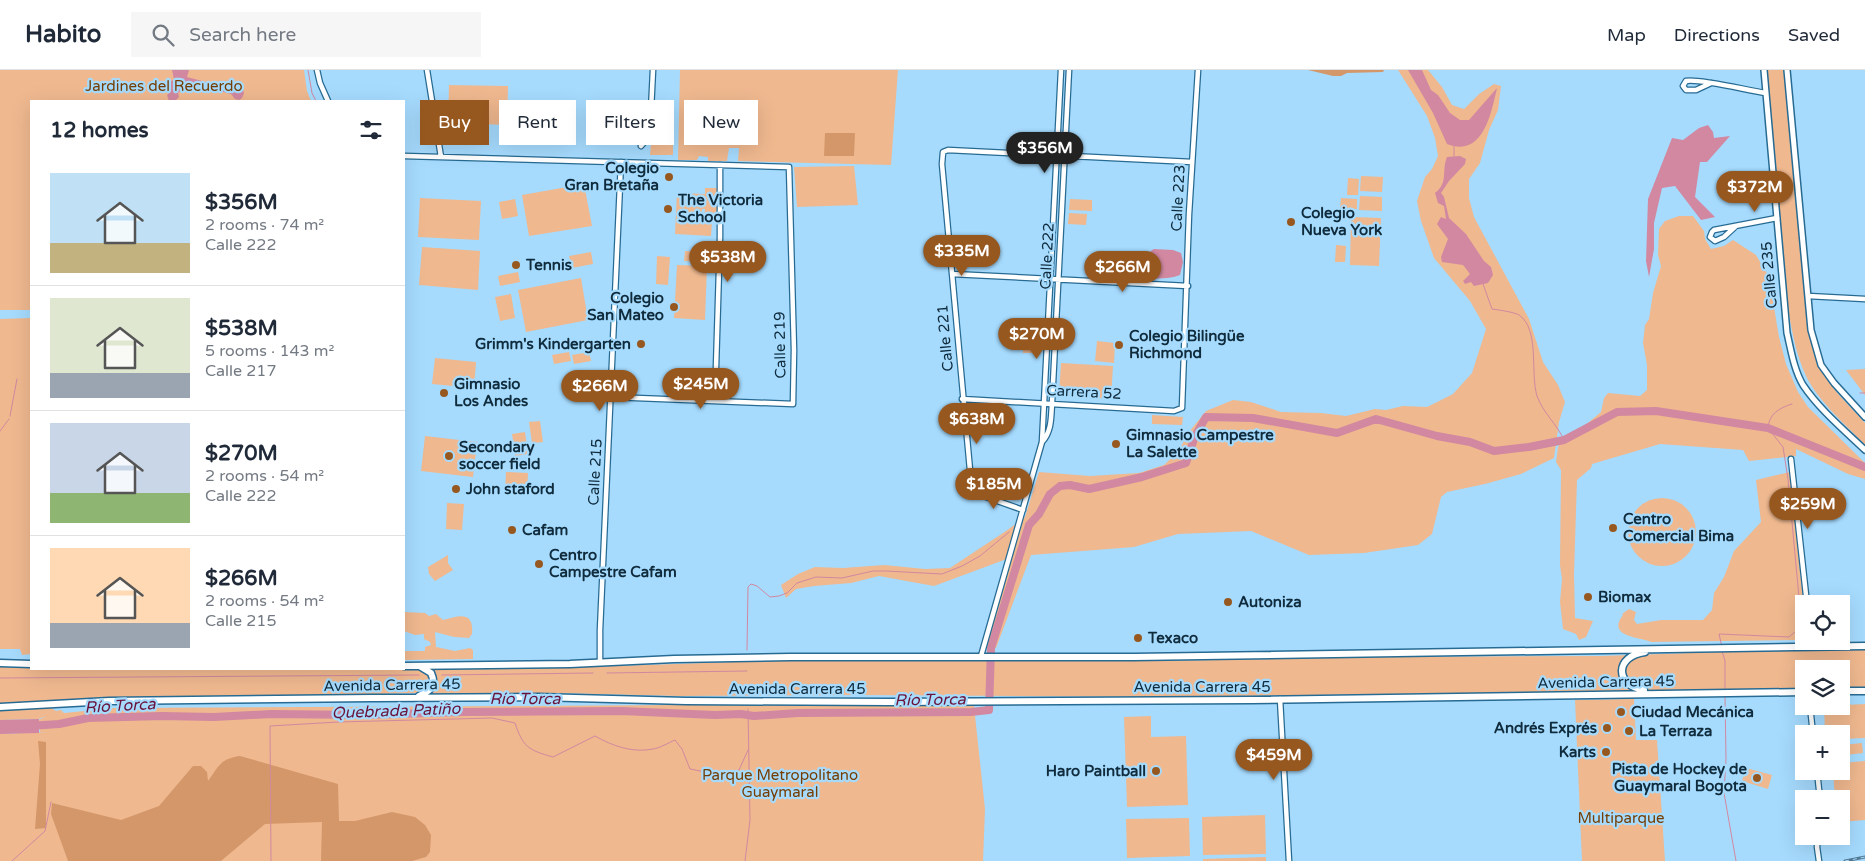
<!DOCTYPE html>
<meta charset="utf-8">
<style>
:root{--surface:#fff;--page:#f6f6f7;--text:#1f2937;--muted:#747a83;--line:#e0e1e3;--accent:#975820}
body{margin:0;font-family:"Varela Round",sans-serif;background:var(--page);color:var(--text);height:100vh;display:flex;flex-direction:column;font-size:19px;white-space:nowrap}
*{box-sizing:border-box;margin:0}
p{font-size:16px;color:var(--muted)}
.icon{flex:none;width:28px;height:28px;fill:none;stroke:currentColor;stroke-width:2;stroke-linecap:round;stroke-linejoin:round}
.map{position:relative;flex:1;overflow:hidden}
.panel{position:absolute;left:30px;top:30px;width:375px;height:570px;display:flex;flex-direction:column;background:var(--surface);border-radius:0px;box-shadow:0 5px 20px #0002}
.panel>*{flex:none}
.guide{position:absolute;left:420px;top:30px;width:475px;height:45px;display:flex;gap:10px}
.tools{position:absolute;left:1795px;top:525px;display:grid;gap:10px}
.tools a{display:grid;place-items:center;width:55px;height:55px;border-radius:0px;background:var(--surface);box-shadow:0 5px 20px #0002;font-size:25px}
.price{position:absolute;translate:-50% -42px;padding:0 11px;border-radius:18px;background:var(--accent);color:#fff;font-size:16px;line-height:32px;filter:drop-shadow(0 1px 2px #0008)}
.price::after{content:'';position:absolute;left:50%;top:30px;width:15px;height:11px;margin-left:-8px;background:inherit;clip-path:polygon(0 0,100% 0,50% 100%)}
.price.on{background:#222;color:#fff}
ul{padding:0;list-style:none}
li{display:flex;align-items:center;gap:15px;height:125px;padding:0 20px}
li+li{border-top:1px solid var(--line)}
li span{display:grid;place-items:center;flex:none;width:140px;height:100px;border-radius:0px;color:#555}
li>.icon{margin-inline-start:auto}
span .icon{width:60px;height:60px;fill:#fffc;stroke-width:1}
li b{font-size:21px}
h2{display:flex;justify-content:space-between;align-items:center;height:60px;padding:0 20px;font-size:21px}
.chip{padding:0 18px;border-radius:0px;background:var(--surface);box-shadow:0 5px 20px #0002;font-size:18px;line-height:45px}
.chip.on{background:var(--accent);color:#fff}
header{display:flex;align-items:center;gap:30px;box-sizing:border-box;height:70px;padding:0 25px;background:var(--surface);border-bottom:1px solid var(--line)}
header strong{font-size:24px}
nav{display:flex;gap:28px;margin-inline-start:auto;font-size:18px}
.search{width:350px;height:45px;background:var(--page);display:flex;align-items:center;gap:12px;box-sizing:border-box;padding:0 18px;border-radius:0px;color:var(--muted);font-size:19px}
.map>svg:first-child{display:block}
</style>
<header>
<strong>Habito</strong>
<div class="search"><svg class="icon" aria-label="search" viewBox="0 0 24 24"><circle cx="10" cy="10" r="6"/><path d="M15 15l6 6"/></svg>Search here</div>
<nav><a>Map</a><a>Directions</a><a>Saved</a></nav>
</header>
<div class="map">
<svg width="1865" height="791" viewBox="0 0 1865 791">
<rect width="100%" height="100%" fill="#a6dbfe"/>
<path fill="#efb88f" d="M0 0H304L307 21 311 31H31V240H0Z
M680 0H898L891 95 738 91 739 78H729L727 91H708V87L699 86 697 90H678Z
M1398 0H1428L1442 17 1452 35 1464 39 1479 24 1494 14 1501 16 1498 40 1489 60 1480 93 1469 109V128L1474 147 1529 249 1543 292 1558 315 1565 332 1559 352 1554 388 1521 404 1485 414 1447 422 1441 427 1432 464 1418 475 1364 483 1309 485 1251 461 1178 464 1134 477 1031 485 996 578 987 576 1012 487 934 516 879 506 851 513 814 516 796 519 786 528 781 515 798 504 815 497 843 498 884 495 925 499 950 498 1006 461 1025 447 1039 402 1090 406 1139 403 1164 395 1178 382 1189 362 1206 341 1233 330 1251 332 1281 342 1321 343 1346 346 1375 339 1386 340 1403 336 1427 337 1453 324 1472 303 1486 259 1470 231 1434 188 1421 151 1417 131 1425 107 1432 99 1438 86 1435 68 1427 46Z
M1766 0H1784L1806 237C1809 257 1810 280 1820 298 1829 317 1851 337 1865 353V375C1846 355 1818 331 1806 306 1796 284 1792 262 1788 238Z
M449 15 508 16 507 55 448 53Z
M651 74 673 75V85H650Z
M854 96 858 135 797 137 794 97Z
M1361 106 1383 107 1382 122 1360 121Z
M1348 108 1359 109 1358 125H1347Z
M584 114 592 156 529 166 522 125Z
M705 118H717V149L704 148 705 139H702V151H712L711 166 675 164 677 123 705 124Z
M1360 126 1382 127V141L1359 140Z
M420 128 481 131 479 170 418 167Z
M1341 128 1357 129V139H1340Z
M515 129 518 146 502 149 499 132Z
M1070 129 1092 130V141L1069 140Z
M1069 143 1087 144 1086 155 1068 154Z
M1679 146H1693L1704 161 1705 169 1711 179 1724 176 1733 170 1756 185 1769 207 1779 267 1786 294 1798 322 1808 337 1865 393V409L1848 404 1796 379V386L1749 391 1743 380 1660 374 1592 394 1591 398 1577 410 1574 504 1575 548 1593 551 1586 567 1579 570 1576 564 1563 559 1560 532 1562 509 1560 495 1561 400 1556 392 1558 377 1563 367 1583 357 1601 342 1604 328 1608 323 1640 326 1647 320V295L1643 273 1645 255 1649 249 1653 223 1661 196 1658 185 1659 159 1665 151Z
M1351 147 1381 148 1379 196 1350 195Z
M1336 175 1346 176 1345 192H1335Z
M422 177 480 181 478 220 419 215Z
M685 181 704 182 703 192 684 191Z
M591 182 593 194 572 198 569 186Z
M657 186 670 187 668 215 656 214Z
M677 195 707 196 705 250 674 248Z
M518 202 520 212 500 216 498 206Z
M581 208 588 250 526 262 518 220Z
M511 224 515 248 500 251 495 227Z
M31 248V584L22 585 20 579H0V249Z
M1097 271 1115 273 1114 293 1095 291Z
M1023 273 1040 274V283H1023Z
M569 282 571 291 554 294 552 285Z
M589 282 591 291 574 294 572 285Z
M435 288 476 292 474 318 432 314Z
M1061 293 1113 296 1111 329 1059 325Z
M1865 299V325L1846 300Z
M1152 345 1183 347 1182 355 1152 354Z
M540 351 543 372 532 373 529 352Z
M525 362 528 384 515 386 512 364Z
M425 366 477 372 473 407 421 401Z
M506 402 528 403 527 424 505 423Z
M1790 402 1804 540V568L1801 570 1651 572C1640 567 1606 567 1623 545L1622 544 1629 539 1636 542 1634 550 1637 554 1661 550H1703L1712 540 1714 523 1724 507 1734 481 1761 452 1756 410Z
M1628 462a34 34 0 1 1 68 0a34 34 0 1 1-68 0Z
M447 433 464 434 462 460 446 459Z
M448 485V493L453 500 435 511 429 504 428 497Z
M404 542 425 543 429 546 436 544 443 550C460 545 474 541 472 564L469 568 454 567 435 562 436 577 455 581 470 578 473 580V589L404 590V581H425V577L431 575 430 572 424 569V564L415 565 404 561Z
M1783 580H1865V618L1841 619V599H1804V619L1155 627 860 625 679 626 556 623 429 625 436 615 430 599H525L796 590 967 589 1157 591 1376 587 1601 586Z
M0 597 121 600 414 599 424 600 430 605 431 615 422 622 414 623 335 625 93 628 0 634Z
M1634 629 1636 670H1657L1665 791H1582L1575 630Z
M1865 634V668L1841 669V664H1825L1824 636Z
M681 635 974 636 985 739 983 791H0V664L47 662H40L39 650 46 646 39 649 0 650V640L51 638 56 641 61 640 64 643 115 638Z
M1151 646V667L1186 666 1188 735 1127 737 1124 647Z
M1862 673 1863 683 1846 685 1844 675Z
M1865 691V750L1841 752V729H1835L1833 701H1841V693Z
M1746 698 1772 705 1768 719 1742 711Z
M1265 745 1266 784 1203 785 1202 747Z
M1189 748 1190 786 1127 788 1126 749Z
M1266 787V791H1203V789Z"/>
<path fill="#d49769" d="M1308 0H1384L1383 2 1347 3 1341 6H1333Z
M825 63H855L854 86H824Z
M38 671 46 672V758L35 759 40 694Z
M240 686 338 714 339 751H355L392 742 415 747 425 755 431 765 430 782 426 787 412 791H321L322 752 265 754 221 791H68L51 744 52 733 121 750 159 736 193 696H201L207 702 208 711C219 696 220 689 240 686Z"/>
<path fill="#d188a0" d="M172 0H189L187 7 232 19 237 17 243 19 244 23 242 28 239 30 235 29 231 24 186 12 184 14 185 17 178 23 179 27 175 31H169L167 25 171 21 169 13 174 9Z
M1408 0H1422L1431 20 1438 25 1450 43 1460 50H1469L1497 18C1491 44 1483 88 1447 74L1433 43Z
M1708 55 1713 62 1714 68 1730 66 1707 92H1700L1695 127 1715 147 1701 150 1675 116 1662 118 1654 153V179L1649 207 1646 191 1648 129 1672 68 1683 70 1699 58Z
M1460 86 1466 89 1465 94 1449 111 1441 123 1444 127 1449 148 1466 164 1484 191 1491 197 1493 205 1488 213 1474 216 1471 212 1465 214 1463 211 1470 204 1463 195 1442 192 1441 187 1448 169 1437 154 1441 147 1446 149 1444 136 1438 133 1435 123C1449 112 1441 102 1447 87Z
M1154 179 1173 180 1181 183 1183 192 1180 205C1167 210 1154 208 1140 208 1135 198 1145 184 1154 179Z
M39 649V663L0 664V650Z"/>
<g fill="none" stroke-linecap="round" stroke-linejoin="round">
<path stroke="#d188a0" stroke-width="1" d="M308 0 312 23 316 31
M1454 76V87
M1483 214 1492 239C1499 240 1514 242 1519 245 1540 259 1530 303 1537 326 1543 343 1557 354 1564 370
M1860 323H1865
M10 346 17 309
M0 361 9 349
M1722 577 1719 564 1789 567 1796 561 1801 549 1788 409 1783 377 1768 358C1769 344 1779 338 1792 334
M747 580 748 517 751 514 757 516 770 527 779 526 787 523 797 513 816 507 842 508 873 501H886L942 504 962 496 980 486 1009 462
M1722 581 1725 591V621
M607 603 747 601
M442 605 593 603
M0 608 419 605
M1725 625 1726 689 1724 723 1736 791
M12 791 45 761 51 732
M271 791 270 656 338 652 492 648 515 653C523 677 528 680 553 687L595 666C613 676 632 683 653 679 660 678 668 673 675 670L682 679 690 699 721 705 739 700 748 680
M745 791 750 750 748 639"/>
<path stroke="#d188a0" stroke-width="8" d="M29 656 59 654 88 648 162 646 214 647 271 644 364 645 463 642 621 641 715 645 741 644 754 646 798 643 971 642 989 640 991 578 1029 455 1039 444 1050 424 1060 416 1070 415 1089 419 1142 407 1186 393 1195 366 1206 347 1253 348 1337 363 1376 349 1437 366 1470 372 1494 381 1529 377 1564 370 1617 342 1656 341 1768 358 1865 397"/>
<g stroke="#276b93" stroke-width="7">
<path id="minor" d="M317 0 320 13 328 31
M427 0 441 87
M1711 13 1696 20H1686L1683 16 1686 11C1698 8 1750 21 1766 23
M641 76 649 67 650 60 653 0
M404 86 789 97 794 280 793 334 611 327
M1736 156 1724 167 1715 171 1710 167 1712 162 1714 160 1777 148
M952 204 1188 216
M1808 226 1865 229
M962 329 1174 341 1182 338 1189 144 1198 0
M715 330 720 167V95
M1042 372C1052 361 1051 347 1052 333L1069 0
M1791 389 1807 534
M1023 440 972 422 942 94 943 82 948 80 1192 92
M981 586 1042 372 1061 0
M600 592V560L621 92
M1280 629 1289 791
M1810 636 1813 664
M1817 701 1820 729
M1818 766 1817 777 1819 791"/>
</g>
<g stroke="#276b93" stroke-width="8">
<path id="major" d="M1764 0 1787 263C1791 280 1794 300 1803 315 1819 339 1844 360 1865 380
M1787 0 1811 260 1821 295 1834 313 1865 347"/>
</g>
<g stroke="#276b93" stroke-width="9">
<path id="highway" d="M0 593 31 594
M404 596 570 594 674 589 790 587H1134L1865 576
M1644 620C1614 615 1615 586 1645 582
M1841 621H1865
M419 626C430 621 437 616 431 603L421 597
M0 637 109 631 372 628 538 627 686 631 889 632 1251 630 1804 622"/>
</g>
<use href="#minor" stroke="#fff" stroke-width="4.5"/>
<use href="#major" stroke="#fff" stroke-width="5"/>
<use href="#highway" stroke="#fff" stroke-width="6"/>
<g stroke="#537a93" stroke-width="3">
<path id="rail" d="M1845 791 1865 787"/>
</g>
<use href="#rail" stroke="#a6dbfe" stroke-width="1" stroke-dasharray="4" stroke-linecap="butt"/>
</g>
<g fill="#975820" stroke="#a6dbfe" stroke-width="2">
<circle cx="669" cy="107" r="5"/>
<circle cx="668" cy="139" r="5"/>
<circle cx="1291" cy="152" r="5"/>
<circle cx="516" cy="195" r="5"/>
<circle cx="674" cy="237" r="5"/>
<circle cx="641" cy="274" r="5"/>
<circle cx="1119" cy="275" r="5"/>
<circle cx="444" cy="323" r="5"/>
<circle cx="1116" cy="374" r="5"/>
<circle cx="449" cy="386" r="5"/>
<circle cx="456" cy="419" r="5"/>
<circle cx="1613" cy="458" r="5"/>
<circle cx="512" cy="460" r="5"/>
<circle cx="539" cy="494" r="5"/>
<circle cx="1588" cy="527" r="5"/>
<circle cx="1228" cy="532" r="5"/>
<circle cx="1138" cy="568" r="5"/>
<circle cx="1621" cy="642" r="5"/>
<circle cx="1607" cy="658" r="5"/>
<circle cx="1629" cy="661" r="5"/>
<circle cx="1606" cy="682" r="5"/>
<circle cx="1156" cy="701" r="5"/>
<circle cx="1757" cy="708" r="5"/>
</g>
<g text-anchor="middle" stroke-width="4.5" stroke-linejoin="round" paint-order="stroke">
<g font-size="15" fill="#753d01" stroke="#a6dbfe">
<text x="164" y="21">Jardines del Recuerdo</text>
<text x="780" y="710">Parque Metropolitano<tspan x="780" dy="17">Guaymaral</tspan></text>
<text x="1621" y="753">Multiparque</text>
</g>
<g font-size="15" font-weight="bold" fill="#0f2b3c" stroke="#a6dbfe" text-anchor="start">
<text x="659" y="103" text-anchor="end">Colegio<tspan x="659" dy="17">Gran Bretaña</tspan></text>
<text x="678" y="135">The Victoria<tspan x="678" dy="17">School</tspan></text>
<text x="1301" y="148">Colegio<tspan x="1301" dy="17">Nueva York</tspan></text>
<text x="526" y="200">Tennis</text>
<text x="664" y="233" text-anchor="end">Colegio<tspan x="664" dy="17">San Mateo</tspan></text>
<text x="1129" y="271">Colegio Bilingüe<tspan x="1129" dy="17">Richmond</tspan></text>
<text x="631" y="279" text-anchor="end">Grimm's Kindergarten</text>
<text x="454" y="319">Gimnasio<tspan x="454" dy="17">Los Andes</tspan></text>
<text x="1126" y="370">Gimnasio Campestre<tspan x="1126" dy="17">La Salette</tspan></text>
<text x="459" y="382">Secondary<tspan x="459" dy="17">soccer field</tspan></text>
<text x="466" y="424">John staford</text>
<text x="1623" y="454">Centro<tspan x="1623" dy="17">Comercial Bima</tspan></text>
<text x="522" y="465">Cafam</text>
<text x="549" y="490">Centro<tspan x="549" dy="17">Campestre Cafam</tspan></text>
<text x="1598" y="532">Biomax</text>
<text x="1238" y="537">Autoniza</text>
<text x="1148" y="573">Texaco</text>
<text x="1631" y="647">Ciudad Mecánica</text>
<text x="1597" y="663" text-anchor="end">Andrés Exprés</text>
<text x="1639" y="666">La Terraza</text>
<text x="1596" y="687" text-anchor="end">Karts</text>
<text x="1747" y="704" text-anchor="end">Pista de Hockey de<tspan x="1747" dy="17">Guaymaral Bogota</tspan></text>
<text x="1146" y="706" text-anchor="end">Haro Paintball</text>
</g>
<g font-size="15" fill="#0f2b3c" stroke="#a6dbfe">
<text transform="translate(1178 128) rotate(-87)" y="5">Calle 223</text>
<text transform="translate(1047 186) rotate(-87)" y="5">Calle 222</text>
<text transform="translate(1769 205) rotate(-95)" y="5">Calle 235</text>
<text transform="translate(945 268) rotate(-95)" y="5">Calle 221</text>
<text transform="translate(780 275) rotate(-91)" y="5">Calle 219</text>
<text transform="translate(1084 322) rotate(3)" y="5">Carrera 52</text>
<text transform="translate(595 402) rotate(-87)" y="5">Calle 215</text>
<text transform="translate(1606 612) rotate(-1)" y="5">Avenida Carrera 45</text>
<text transform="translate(392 615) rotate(-1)" y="5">Avenida Carrera 45</text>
<text x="1202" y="622">Avenida Carrera 45</text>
<text x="797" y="624">Avenida Carrera 45</text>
</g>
<g font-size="16" font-style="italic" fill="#69123a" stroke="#a6dbfe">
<text x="525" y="634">Río Torca</text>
<text transform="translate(930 629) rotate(-1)" y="6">Río Torca</text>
<text transform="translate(120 635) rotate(-3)" y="6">Río Torca</text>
<text transform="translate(396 640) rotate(-2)" y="6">Quebrada Patiño</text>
</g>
</g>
</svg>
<div class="tools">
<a><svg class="icon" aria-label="locate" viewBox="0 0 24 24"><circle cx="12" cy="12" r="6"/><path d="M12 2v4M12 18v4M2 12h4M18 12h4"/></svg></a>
<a><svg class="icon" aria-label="layers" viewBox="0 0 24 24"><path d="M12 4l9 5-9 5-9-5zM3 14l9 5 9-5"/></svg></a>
<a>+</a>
<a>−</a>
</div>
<b class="price on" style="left:1045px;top:104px">$356M</b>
<b class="price" style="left:1755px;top:143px">$372M</b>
<b class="price" style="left:962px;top:207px">$335M</b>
<b class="price" style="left:728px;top:213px">$538M</b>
<b class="price" style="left:1123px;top:223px">$266M</b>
<b class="price" style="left:1037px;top:290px">$270M</b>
<b class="price" style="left:701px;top:340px">$245M</b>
<b class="price" style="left:600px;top:342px">$266M</b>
<b class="price" style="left:977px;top:375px">$638M</b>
<b class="price" style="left:994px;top:440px">$185M</b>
<b class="price" style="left:1808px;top:460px">$259M</b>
<b class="price" style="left:1274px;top:711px">$459M</b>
<div class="guide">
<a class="chip on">Buy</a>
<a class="chip">Rent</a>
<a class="chip">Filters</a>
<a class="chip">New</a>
</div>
<section class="panel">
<h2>12 homes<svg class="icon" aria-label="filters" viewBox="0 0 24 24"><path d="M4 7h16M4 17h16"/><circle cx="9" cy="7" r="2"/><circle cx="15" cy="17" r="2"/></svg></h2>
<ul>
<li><span style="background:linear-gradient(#bfe0f5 70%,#c2b280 0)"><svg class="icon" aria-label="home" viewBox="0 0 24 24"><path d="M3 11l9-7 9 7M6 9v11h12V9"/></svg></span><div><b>$356M</b><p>2 rooms · 74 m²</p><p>Calle 222</p></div></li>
<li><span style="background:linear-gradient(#dfe7d0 75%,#9aa5b1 0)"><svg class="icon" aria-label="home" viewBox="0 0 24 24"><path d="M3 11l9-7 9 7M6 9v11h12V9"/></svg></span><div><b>$538M</b><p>5 rooms · 143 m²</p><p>Calle 217</p></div></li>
<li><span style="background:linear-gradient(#c9d6e8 70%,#8fb573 0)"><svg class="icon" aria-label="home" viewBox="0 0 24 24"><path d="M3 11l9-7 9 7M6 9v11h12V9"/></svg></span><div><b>$270M</b><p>2 rooms · 54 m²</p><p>Calle 222</p></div></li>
<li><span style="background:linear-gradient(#ffd9b3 75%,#9aa5b1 0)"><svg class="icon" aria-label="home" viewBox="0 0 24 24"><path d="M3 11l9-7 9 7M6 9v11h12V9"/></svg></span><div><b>$266M</b><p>2 rooms · 54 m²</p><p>Calle 215</p></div></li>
</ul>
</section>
</div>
